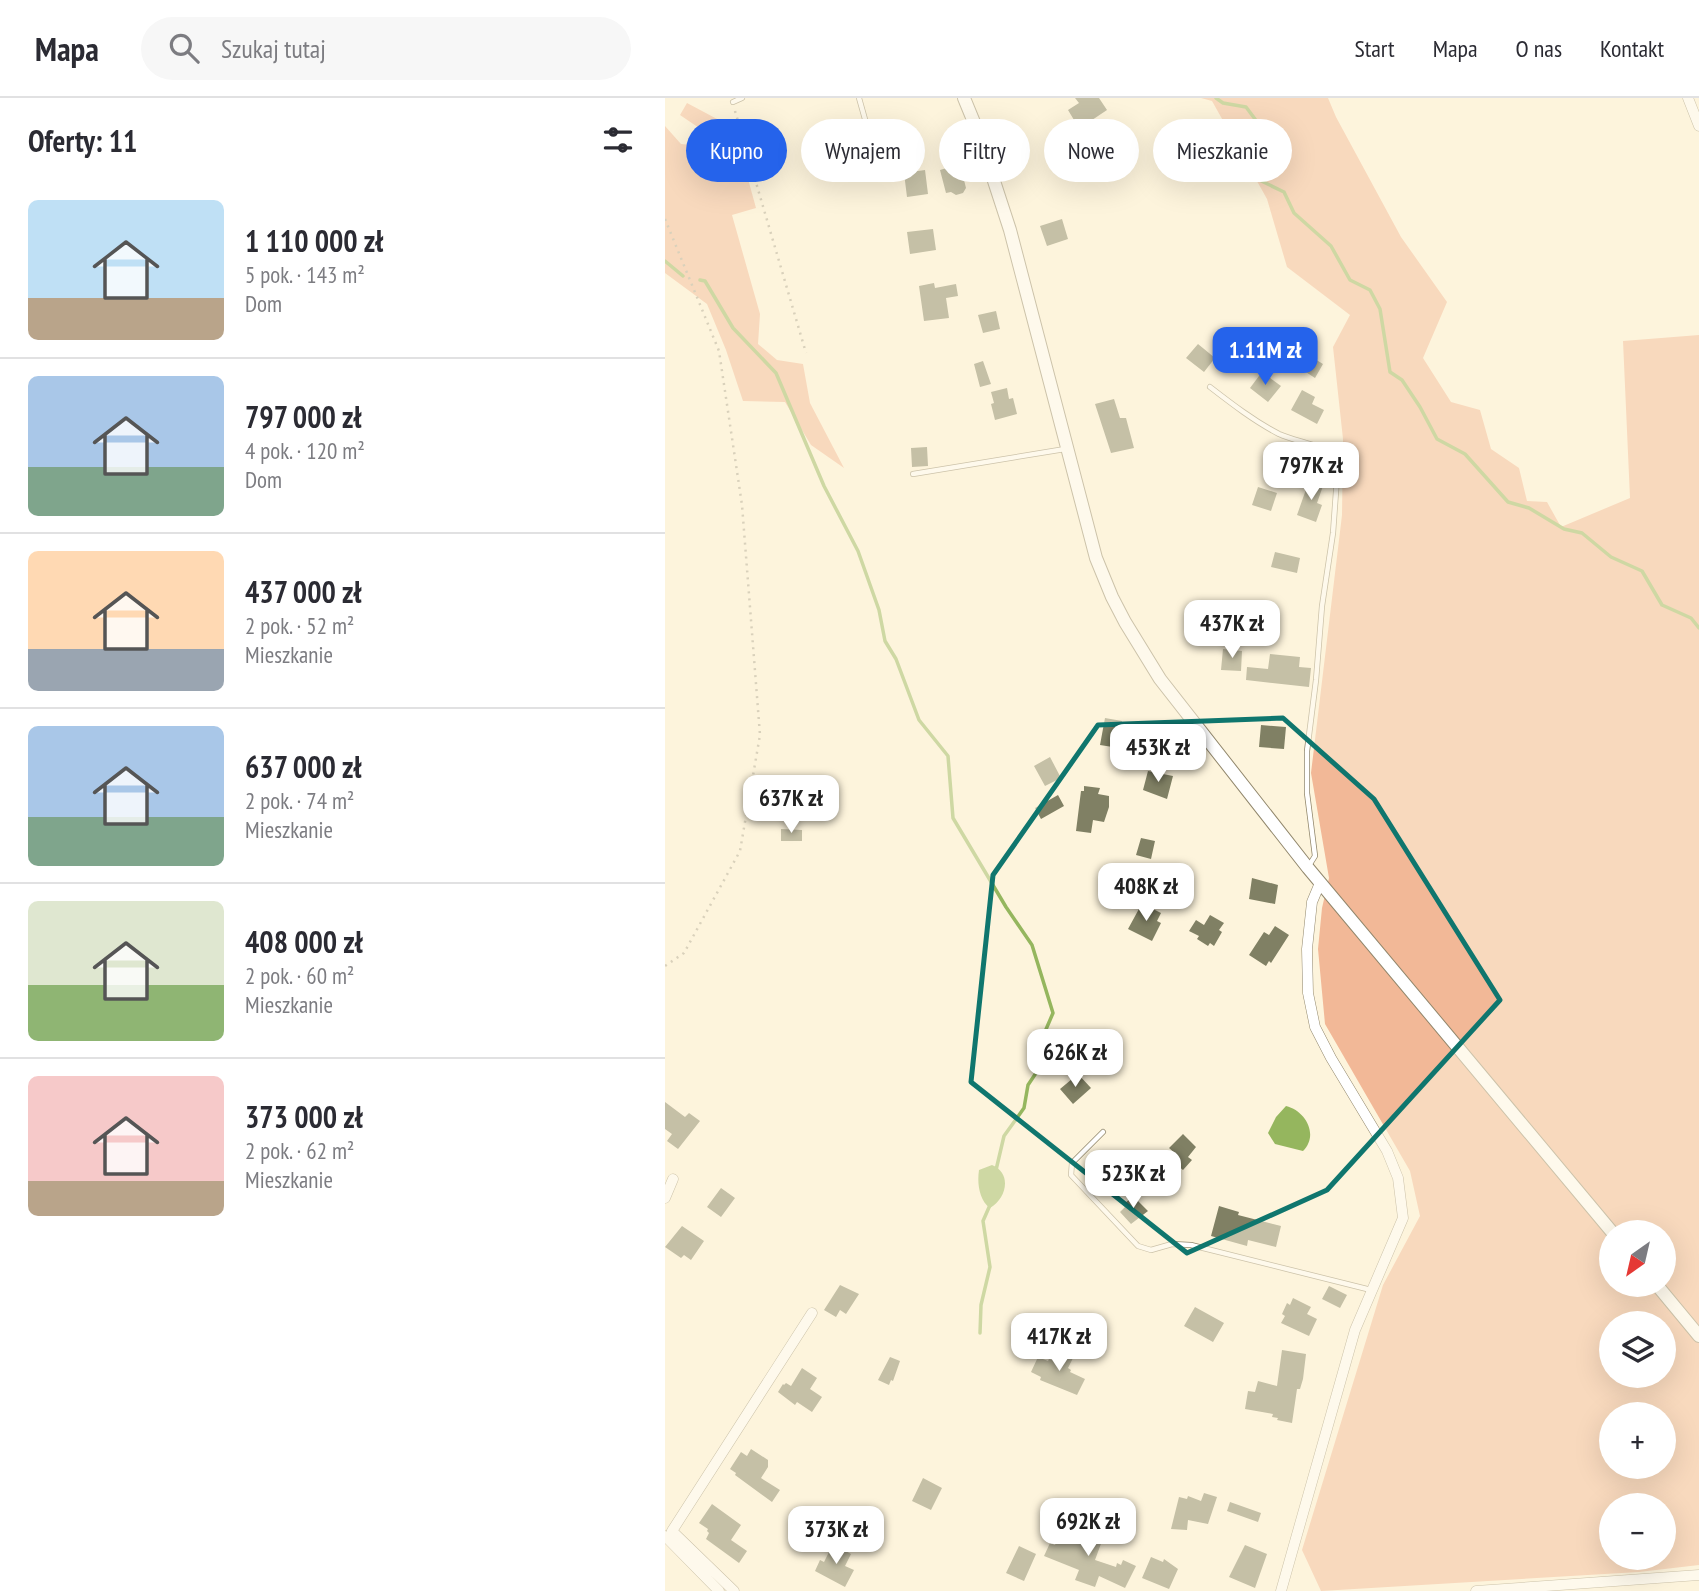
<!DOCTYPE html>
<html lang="pl">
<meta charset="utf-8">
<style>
:root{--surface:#fff;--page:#f7f7f7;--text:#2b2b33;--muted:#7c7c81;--line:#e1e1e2;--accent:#2563eb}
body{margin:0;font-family:"PT Sans Narrow",sans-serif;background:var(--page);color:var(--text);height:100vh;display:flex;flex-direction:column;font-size:26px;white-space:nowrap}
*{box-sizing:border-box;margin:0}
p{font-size:23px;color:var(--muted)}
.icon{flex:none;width:38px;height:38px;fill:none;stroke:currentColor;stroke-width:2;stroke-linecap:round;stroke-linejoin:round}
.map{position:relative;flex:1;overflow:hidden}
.drawer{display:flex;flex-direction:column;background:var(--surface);width:665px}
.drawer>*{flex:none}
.banner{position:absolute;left:21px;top:21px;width:665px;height:63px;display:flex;gap:14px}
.needle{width:46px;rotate:214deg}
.controls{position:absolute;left:934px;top:1122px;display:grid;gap:14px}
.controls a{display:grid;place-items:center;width:77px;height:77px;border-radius:50%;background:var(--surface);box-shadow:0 7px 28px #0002;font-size:35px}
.price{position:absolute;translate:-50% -60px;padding:0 16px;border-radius:14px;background:#fff;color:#222;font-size:23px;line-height:46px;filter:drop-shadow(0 2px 4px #0008)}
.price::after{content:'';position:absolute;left:50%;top:42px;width:21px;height:16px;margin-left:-10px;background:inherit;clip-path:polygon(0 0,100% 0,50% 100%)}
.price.on{background:var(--accent);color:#fff}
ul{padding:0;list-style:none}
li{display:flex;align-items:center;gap:21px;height:175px;padding:0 28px}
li+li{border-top:2px solid var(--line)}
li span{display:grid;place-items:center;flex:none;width:196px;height:140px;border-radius:10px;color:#555}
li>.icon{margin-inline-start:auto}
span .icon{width:84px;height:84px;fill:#fffc;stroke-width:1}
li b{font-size:30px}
h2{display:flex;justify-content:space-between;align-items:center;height:84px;padding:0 28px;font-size:30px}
.tag{padding:0 24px;border-radius:32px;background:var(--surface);box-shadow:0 7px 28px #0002;font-size:24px;line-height:63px}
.tag.on{background:var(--accent);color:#fff}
header{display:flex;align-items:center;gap:42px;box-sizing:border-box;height:98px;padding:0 35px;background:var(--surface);border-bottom:2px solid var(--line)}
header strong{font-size:33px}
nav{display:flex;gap:38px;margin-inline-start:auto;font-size:24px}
.search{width:490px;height:63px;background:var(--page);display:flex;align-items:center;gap:18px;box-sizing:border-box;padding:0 24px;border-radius:38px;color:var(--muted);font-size:26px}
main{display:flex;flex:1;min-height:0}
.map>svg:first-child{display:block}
</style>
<header>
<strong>Mapa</strong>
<div class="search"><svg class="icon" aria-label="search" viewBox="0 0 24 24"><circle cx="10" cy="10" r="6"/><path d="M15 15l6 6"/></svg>Szukaj tutaj</div>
<nav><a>Start</a><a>Mapa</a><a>O nas</a><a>Kontakt</a></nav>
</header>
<main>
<section class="drawer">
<h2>Oferty: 11<svg class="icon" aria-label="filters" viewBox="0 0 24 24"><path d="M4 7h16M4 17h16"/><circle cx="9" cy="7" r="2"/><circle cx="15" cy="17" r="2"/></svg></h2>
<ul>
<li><span style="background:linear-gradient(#bfe0f5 70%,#b9a48a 0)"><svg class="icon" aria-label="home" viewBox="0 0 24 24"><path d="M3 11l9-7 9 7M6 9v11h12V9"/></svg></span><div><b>1 110 000 zł</b><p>5 pok. · 143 m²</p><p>Dom</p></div></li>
<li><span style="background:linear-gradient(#a9c7e8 65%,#7fa58c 0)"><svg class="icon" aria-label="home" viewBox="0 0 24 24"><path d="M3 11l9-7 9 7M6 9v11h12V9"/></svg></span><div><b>797 000 zł</b><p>4 pok. · 120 m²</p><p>Dom</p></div></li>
<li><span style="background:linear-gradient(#ffd9b3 70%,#9aa5b1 0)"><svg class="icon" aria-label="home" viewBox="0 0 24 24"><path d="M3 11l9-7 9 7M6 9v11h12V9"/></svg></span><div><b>437 000 zł</b><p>2 pok. · 52 m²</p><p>Mieszkanie</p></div></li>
<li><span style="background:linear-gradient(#a9c7e8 65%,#7fa58c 0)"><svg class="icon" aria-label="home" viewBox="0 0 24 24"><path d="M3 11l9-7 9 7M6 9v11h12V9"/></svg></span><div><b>637 000 zł</b><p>2 pok. · 74 m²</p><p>Mieszkanie</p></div></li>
<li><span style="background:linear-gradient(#dfe7d0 60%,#8fb573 0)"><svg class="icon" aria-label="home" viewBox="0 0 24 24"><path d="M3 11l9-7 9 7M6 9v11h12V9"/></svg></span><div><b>408 000 zł</b><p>2 pok. · 60 m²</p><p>Mieszkanie</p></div></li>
<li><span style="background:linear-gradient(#f6c9c9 75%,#b9a48a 0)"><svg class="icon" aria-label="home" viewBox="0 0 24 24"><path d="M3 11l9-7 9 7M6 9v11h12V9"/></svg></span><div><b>373 000 zł</b><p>2 pok. · 62 m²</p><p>Mieszkanie</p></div></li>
</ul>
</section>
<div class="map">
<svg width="1034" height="1493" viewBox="0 0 1034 1493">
<rect width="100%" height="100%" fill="#fdf4dc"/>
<path fill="#f2b897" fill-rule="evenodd" d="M536 0H663L671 19 736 139 782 204 758 260 786 304 815 312 826 351 854 370 862 403 882 404 896 429 965 400 958 243 1034 237V1467L974 1474 656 1493 637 1452 718 1187 755 1118 745 1073 660 926 653 851 657 810 664 780 646 675 677 417 678 341 668 249 685 217 622 169 602 101 547 3ZM947 1134H999V1186H947ZM947 1225H999V1278H947ZM947 1316H999V1368H947ZM947 1407H999V1460H947Z
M22 5 69 30 91 110 67 117 95 216 93 246 112 262 138 266 145 305 179 370 146 347 120 304 78 303 61 252 42 206 0 175V28L16 46 39 48 40 34 15 17Z"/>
<path fill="#95b65e" d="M621 1008C641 1013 654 1037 638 1053L610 1046 603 1035 611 1019Z
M327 1067C347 1075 342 1100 325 1110 314 1102 312 1085 314 1072Z"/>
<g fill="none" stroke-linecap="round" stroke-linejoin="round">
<path stroke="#95b65e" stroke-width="3.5" d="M551 0 558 5 581 9 590 21 579 29 571 60 582 76 619 94 629 115 666 148 685 182 705 192 715 211 725 274 737 282 755 309 772 341 800 356 843 404 864 410 899 431 917 435 946 459 977 473 997 507 1026 520 1034 530
M0 163 18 178
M35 182 40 183 68 230 111 275 159 388 193 453 214 512 220 543 231 561 254 622 283 658 288 720 341 809 367 847 388 915 379 936 375 969 363 987 359 1010 339 1038 331 1072
M315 1235 316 1207 325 1169 318 1123 325 1107"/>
</g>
<path fill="#808064" d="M410 0H434L442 12 424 24 437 48 418 59 407 38 415 32 403 12 414 5Z
M197 53 200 81 184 83 182 68 177 69 175 55Z
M295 66 301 90 298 95 291 97 286 94 281 95 275 72Z
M260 72 263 96 242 99 239 75Z
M397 121 403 141 382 148 375 128Z
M268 131 271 152 245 156 242 134Z
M269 185 270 190 291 186 293 198 281 200 284 220 259 223 254 188Z
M331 213 335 231 318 235 313 217Z
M533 246 550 260 539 274 521 260Z
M635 252 658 266 650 280 627 265Z
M318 263 326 286 315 289 309 266Z
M597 274 616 288 603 304 585 290Z
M342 290 344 301 348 300 352 316 330 322 326 306 329 305 326 294Z
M637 292 650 299 647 306 659 312 652 326 626 312Z
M449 301 455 320H461L469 350 446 355 430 306Z
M262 349 263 368 247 369 246 350Z
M644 383 658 388 652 405 657 407 651 424 632 417Z
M593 389 612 395 606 413 587 407Z
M610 454 635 460 632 475 606 469Z
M558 551 577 553 576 573 556 572Z
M605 556 635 559 634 569 646 570 644 589 581 582 582 569 603 571Z
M440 620 457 623 454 650 435 647Z
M596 627 621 629 619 651 594 649Z
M385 659 396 680 380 688 369 668Z
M483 673 508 678 502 701 478 692Z
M419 688 435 690 433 696 444 698V709L439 724 428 722 426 735 411 733 416 693H419Z
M393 697 399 708 376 721 370 710Z
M116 731 137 732V743H116Z
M476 740 490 743 486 761 471 757Z
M587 780 613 787 610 806 584 801Z
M480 807 496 815 492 823 496 825 487 843 463 831 475 809 478 810Z
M545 817 559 825 554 832 557 834 549 848 545 845 543 848 532 841 534 838 524 833 531 822 539 827Z
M610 828 624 837 606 865 604 863 601 868 584 857 599 834 604 837Z
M413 976 426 990 408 1006 395 991Z
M0 1004 20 1019 24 1015 35 1023 13 1051 2 1043 7 1036 0 1031Z
M518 1036 531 1049 523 1059 527 1062 518 1072 506 1062 511 1056 504 1050Z
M56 1090 70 1100 56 1119 42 1109Z
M468 1098 483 1113 466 1126 455 1114 460 1109 458 1107Z
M554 1108 574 1114 573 1117 616 1128 611 1149 583 1142 582 1148 546 1138Z
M17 1128 39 1143 26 1162 19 1157 16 1160 0 1149Z
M175 1187 194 1196 181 1216 175 1212 171 1219 159 1212Z
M664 1188 682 1197 675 1210 657 1201Z
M628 1200 646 1209 642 1216 652 1221 644 1238 616 1225 620 1218 617 1216 622 1205 625 1207Z
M530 1209 559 1225 548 1244 519 1228Z
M392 1252 408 1260 403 1270 406 1272 405 1274 420 1281 412 1297 375 1282 376 1279 366 1274 373 1259 383 1263 384 1261 387 1262Z
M617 1252 641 1256 638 1281 635 1291H632L627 1325 612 1322 613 1320 607 1319 608 1316 580 1311 583 1293 590 1294 593 1283 612 1288Z
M225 1259 235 1263 228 1283 226 1282 224 1287 213 1282Z
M137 1270 152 1280 145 1291 157 1299 147 1314 132 1304 130 1307 113 1294 118 1286 119 1287 121 1285 126 1288Z
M86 1351 103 1362V1369L96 1380 115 1392 107 1404 70 1377 71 1375 65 1371 76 1354 82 1358Z
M258 1380 277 1390 266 1412 247 1403Z
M539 1395 552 1399 543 1426 523 1422 522 1432 506 1431 514 1399 522 1401 523 1398 536 1403Z
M565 1404 596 1415 593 1424 562 1413Z
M47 1406 76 1427 66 1442 82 1453 74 1465 41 1441 44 1435 42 1433 43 1431 34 1425Z
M427 1427 441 1432 430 1462 451 1469 452 1465 456 1467 458 1462 471 1468 460 1490 434 1478 430 1489 410 1482 414 1472 379 1458 385 1445 390 1447 396 1431 422 1441Z
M168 1446 186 1456 180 1468 189 1472 180 1489 150 1473 155 1462 159 1464Z
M580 1447 602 1456 590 1490 564 1479Z
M354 1448 371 1456 359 1483 341 1475Z
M486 1459 498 1464 499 1461 513 1471 504 1491 477 1480Z"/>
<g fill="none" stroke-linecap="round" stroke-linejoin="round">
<g stroke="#91876c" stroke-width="6">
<path id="service" d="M194 0 205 39
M68 4 77 0
M545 289C567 306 589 323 614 336 632 344 654 346 671 358L673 366 668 435 657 508 651 582 642 653V695L650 758 643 769
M248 376 400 351
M438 1034 407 1065 406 1077 473 1148 486 1152 507 1146 526 1147 706 1192"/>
</g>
<g stroke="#91876c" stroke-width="11">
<path id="minor" d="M1023 0 1034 28
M0 1100 8 1081
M0 1438 54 1493
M69 1493 7 1433 147 1215
M616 1493 690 1232 738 1120 733 1080 722 1053 666 960 650 929 643 895 642 851 647 804 655 785
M811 1493 1034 1477"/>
</g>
<g stroke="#91876c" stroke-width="14">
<path id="tertiary" d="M299 0 313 34 345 132 431 460 447 499 460 524 495 581 643 770 947 1134
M991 1186 1034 1238"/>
</g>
<path stroke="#ada693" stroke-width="2.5" stroke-dasharray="2 5" stroke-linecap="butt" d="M70 13 141 255
M0 121 54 253 77 407 95 637 75 753 19 855 0 868"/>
<use href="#service" stroke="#fff" stroke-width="4.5"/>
<use href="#minor" stroke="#fff" stroke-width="10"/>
<use href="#tertiary" stroke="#fff" stroke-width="12"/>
</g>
<path d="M0 0H1034V1493H0ZM618 620 709 701 835 902 662 1092 522 1155 306 984 328 777 433 627Z" fill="#fdf4dc" fill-opacity=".55" fill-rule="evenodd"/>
<path fill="none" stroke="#0f766e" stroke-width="5" stroke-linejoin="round" d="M618 620 709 701 835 902 662 1092 522 1155 306 984 328 777 433 627Z"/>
</svg>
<div class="controls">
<a><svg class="needle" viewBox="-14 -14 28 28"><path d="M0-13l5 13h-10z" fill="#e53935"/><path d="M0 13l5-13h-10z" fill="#7c7c81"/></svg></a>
<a><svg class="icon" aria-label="layers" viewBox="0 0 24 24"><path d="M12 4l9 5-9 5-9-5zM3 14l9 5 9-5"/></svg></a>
<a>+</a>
<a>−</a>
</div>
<b class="price on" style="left:600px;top:289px">1.11M zł</b>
<b class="price" style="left:646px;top:404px">797K zł</b>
<b class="price" style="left:567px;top:562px">437K zł</b>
<b class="price" style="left:493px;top:686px">453K zł</b>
<b class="price" style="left:126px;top:737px">637K zł</b>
<b class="price" style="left:481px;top:825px">408K zł</b>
<b class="price" style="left:410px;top:991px">626K zł</b>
<b class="price" style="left:468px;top:1112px">523K zł</b>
<b class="price" style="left:394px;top:1275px">417K zł</b>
<b class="price" style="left:423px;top:1460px">692K zł</b>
<b class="price" style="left:171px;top:1468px">373K zł</b>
<div class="banner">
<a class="tag on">Kupno</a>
<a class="tag">Wynajem</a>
<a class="tag">Filtry</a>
<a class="tag">Nowe</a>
<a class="tag">Mieszkanie</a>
</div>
</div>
</main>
